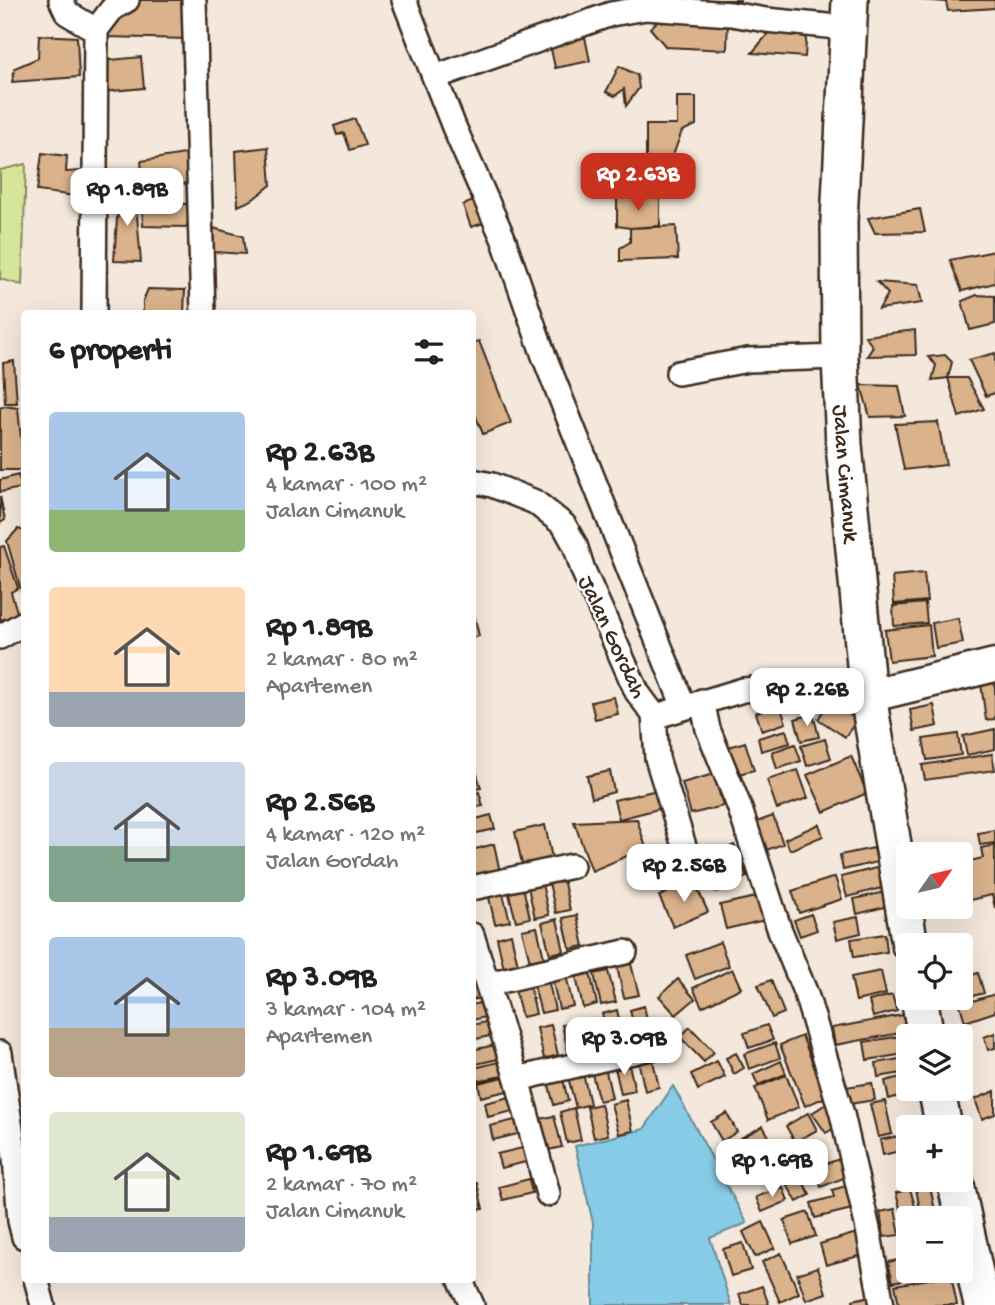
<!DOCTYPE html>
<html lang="id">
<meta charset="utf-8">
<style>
:root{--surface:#fff;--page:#f6f6f6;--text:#202124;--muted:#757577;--accent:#c8321e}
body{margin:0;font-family:"Gochi Hand",sans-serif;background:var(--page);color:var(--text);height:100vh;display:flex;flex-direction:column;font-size:26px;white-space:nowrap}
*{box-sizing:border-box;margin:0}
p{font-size:23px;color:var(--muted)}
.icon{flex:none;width:38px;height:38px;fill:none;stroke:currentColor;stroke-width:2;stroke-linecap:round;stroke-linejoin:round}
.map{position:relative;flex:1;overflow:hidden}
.sheet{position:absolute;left:21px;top:310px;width:455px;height:973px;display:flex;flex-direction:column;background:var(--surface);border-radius:7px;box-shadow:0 7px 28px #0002}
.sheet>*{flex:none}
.needle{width:46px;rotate:56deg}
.tools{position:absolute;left:896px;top:842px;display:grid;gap:14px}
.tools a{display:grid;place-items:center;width:77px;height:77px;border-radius:7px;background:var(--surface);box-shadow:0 7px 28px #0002;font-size:35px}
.price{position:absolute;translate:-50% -60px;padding:0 16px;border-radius:14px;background:#fff;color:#222;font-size:23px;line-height:46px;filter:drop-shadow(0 2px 4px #0008)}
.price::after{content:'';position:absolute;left:50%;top:42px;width:21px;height:16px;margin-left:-10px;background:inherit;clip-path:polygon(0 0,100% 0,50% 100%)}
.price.active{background:var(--accent);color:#fff}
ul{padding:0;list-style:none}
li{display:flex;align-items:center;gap:21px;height:175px;padding:0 28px}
li span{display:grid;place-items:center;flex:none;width:196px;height:140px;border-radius:7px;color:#555}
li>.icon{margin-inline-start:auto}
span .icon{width:84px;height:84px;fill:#fffc;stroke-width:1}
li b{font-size:30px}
h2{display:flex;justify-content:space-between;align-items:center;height:84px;padding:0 28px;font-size:30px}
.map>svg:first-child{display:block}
</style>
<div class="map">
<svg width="995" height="1305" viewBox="0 0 995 1305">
<rect width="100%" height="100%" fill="#f4e8dc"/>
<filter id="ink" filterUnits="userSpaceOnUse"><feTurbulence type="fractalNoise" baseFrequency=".0143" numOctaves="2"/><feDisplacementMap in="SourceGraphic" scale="14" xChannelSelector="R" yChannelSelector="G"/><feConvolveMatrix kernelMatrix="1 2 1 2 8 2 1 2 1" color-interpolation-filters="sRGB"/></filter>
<g filter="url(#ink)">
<path fill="#d5e599" stroke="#88885c" stroke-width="2" d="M26 164 22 285 0 279V170Z"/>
<path fill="#86cce7" stroke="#688b97" stroke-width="2" d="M673 1086 747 1223 710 1238 731 1305H593V1223L575 1146 644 1129Z"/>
<path fill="#dab28b" stroke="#3b2a1e" stroke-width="2" d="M138 0H185L189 39 107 37 108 23Z
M696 0H740L738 9Z
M920 0H995V8L948 11 946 2Z
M665 15 728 18 727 50 666 47 650 28Z
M753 21 807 25 805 57 752 53 767 35Z
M39 35 77 37 79 77 12 82 15 68 38 58Z
M585 37 590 61 555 68 550 44Z
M141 57 144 88 102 92 101 61Z
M619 66 637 75 639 88 626 106 624 89 615 96 606 92Z
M677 97H696V125L682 131 669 166 646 165V125H677Z
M355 119 365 145 350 150 344 133 337 135 334 126Z
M268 147 271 185 252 200 238 206 236 151Z
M42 153 67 156 66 172 82 171 83 197 37 191Z
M184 154 191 163 190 184 143 182 141 161Z
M118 187 135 192 141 262 114 261 118 205 114 201Z
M617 198H660V226L630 228 617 226Z
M478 199 487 222 471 227 463 205Z
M142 203 191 204 189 222 186 227 143 226Z
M920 209 925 232 875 233 868 218Z
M676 226 678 259 620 261V248L630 242V228Z
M213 228 243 236 245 254 214 252Z
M995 251V283L962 291 950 260Z
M877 282 918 285 922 303 879 309 888 294Z
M148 289 185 290 184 313H143V301Z
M977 295 995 296V324L970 330 962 301Z
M915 330 916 355 867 356 873 347 865 336Z
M479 341 511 423 483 434 472 407V343Z
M995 353V393L986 396 969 360Z
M945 355 952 362 948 378 932 380 936 365 928 357Z
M14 361 17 403H5L3 363Z
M948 378H967L984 409 959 417Z
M861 385 899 386 905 416 870 417Z
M4 406 18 408 24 470H0V408Z
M938 422 946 465 904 470 895 424Z
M18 475 22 488 0 492V480Z
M0 496 5 520 0 523Z
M18 529 24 531V601L7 541Z
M4 546 18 588 11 592 18 615 0 620V547Z
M924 573 927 601 894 604 892 576Z
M925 603 927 623 894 626 893 606Z
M472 618H475L479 636 472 638Z
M958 618 963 643 936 648 932 623Z
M929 625 932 656 889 661 885 630Z
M995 683V719L986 720 981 684Z
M614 697 618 714 595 719 591 702Z
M830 701 857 720 845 737 818 719Z
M780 705 786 723 762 731 756 713Z
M934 705 938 726 914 731 910 710Z
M813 714 819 737 801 741 795 719Z
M995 729V749L967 755 963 736Z
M786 730 790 743 761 751 758 738Z
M958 734 961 755 927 760 923 739Z
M825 739 831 758 807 766 801 746Z
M745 742 754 770 735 775 726 748Z
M795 744 801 761 777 769 772 752Z
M992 754 995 770 925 780 922 765Z
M851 756 867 793 824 812 807 775Z
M798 770 808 798 777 809 767 780Z
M610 771 614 792 592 798 587 776Z
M477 774 481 788 472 790V775Z
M714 774 723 806 691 814 682 783Z
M662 789 666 807 619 819 614 800Z
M479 792 483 806 472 808V794Z
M491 815 495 829 472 834V820Z
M773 816 783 844 761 852 751 824Z
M637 819 646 848 592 871 574 822Z
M819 824 823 836 790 850 785 839Z
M545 825 552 858 522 864 515 832Z
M995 830V843L980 845 978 833Z
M494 844 500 872 472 879V850Z
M734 845 747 877 732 883 720 851Z
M995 845V908L992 895 961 902V863L983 858 981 848Z
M874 848 877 862 843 870 840 855Z
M718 856 730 886 716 892 704 861Z
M884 866 889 886 847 897 841 877Z
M835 877 842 899 799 913 792 891Z
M563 879 570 910 556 913 549 883Z
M694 881 708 912 673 927 659 896Z
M542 884 549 915 535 918 528 887Z
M523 887 530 918 516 921 508 890Z
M502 890 510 921 495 924 488 893Z
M885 892 888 906 857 914 854 899Z
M760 896 765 920 726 929 720 905Z
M811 914 817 930 800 936 794 920Z
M577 915 584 946 570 949 563 918Z
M858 917 861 933 837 939 833 922Z
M557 919 564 951 550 954 542 923Z
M537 927 544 958 530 961 522 930Z
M511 934 518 965 504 969 497 938Z
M885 934 887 952 854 957 851 939Z
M720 942 729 966 695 979 686 955Z
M631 964 639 995 624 998 617 967Z
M732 969 741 988 702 1007 693 988Z
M608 971 616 1002 601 1005 594 974Z
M881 971 886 994 856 1001 851 977Z
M590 973 597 1004 583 1008 576 977Z
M978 973 984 993 958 1000 957 998H961V978Z
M566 975 573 1006 559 1009 552 978Z
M548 979 555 1010 541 1013 533 982Z
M678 979 695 999 676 1015 659 996Z
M771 980 784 1013 772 1018 758 985Z
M529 982 536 1014 522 1017 514 986Z
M478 984 481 998 472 1000V985Z
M995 994V1012L965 1022 960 1005Z
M892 995 897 1011 873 1017 869 1001Z
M486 1001 490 1016 472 1020V1005Z
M644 1006 651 1037 637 1040 630 1010Z
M617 1010 624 1041 610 1045 602 1014Z
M903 1015 906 1032 835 1045 832 1028Z
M598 1019 605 1050 591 1053 583 1022Z
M491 1021 494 1035 472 1040V1025Z
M576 1022 583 1053 569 1056 562 1025Z
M551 1025 558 1055 544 1059 537 1028Z
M767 1025 773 1040 749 1048 744 1033Z
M690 1027 714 1052 704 1062 680 1037Z
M995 1033V1048L988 1050 984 1037Z
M802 1036 826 1097 805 1106 780 1045Z
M902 1036 905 1054 867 1060 864 1042Z
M775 1043 780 1058 749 1069 744 1054Z
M495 1045 498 1059 472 1065V1050Z
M736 1053 744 1068 734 1074 726 1058Z
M652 1057 659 1087 645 1091 638 1060Z
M905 1058 908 1072 878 1077 876 1063Z
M628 1060 635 1091 621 1094 614 1063Z
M503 1061 507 1075 477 1081 474 1068Z
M717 1061 725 1077 698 1090 691 1074Z
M781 1061 786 1074 758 1085 753 1074Z
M605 1067 612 1098 599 1101 591 1070Z
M561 1070 568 1101 554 1105 546 1074Z
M583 1073 590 1104 576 1108 568 1077Z
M786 1075 799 1107 768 1120 755 1088Z
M908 1075V1088H917V1091L889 1099 885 1081Z
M508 1076 511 1090 481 1097 478 1083Z
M872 1083 875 1100 849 1104 846 1087Z
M995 1091V1114L982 1119 975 1099Z
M514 1096 517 1110 488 1117 485 1103Z
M626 1100 633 1131 619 1134 611 1104Z
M885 1101 892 1134 878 1137 870 1104Z
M601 1104 608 1135 594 1138 587 1107Z
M826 1104 839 1125 826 1133 812 1113Z
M574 1108 581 1140 567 1143 560 1112Z
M727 1113 737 1132 722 1141 711 1122Z
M808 1113 817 1130 795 1142 786 1126Z
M554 1116 562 1147 548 1150 540 1119Z
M519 1119 522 1133 493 1140 490 1126Z
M763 1126 772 1142 750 1154 741 1138Z
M908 1134V1149L883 1155 880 1140Z
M527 1147 530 1161 501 1168 497 1154Z
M839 1159 846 1177 821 1187 814 1168Z
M801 1178 810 1195 797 1202 787 1185Z
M529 1179 532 1193 503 1200 499 1187Z
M477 1183 483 1209 472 1211V1184Z
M846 1186 852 1209 815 1218 811 1203 834 1197 832 1190Z
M930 1186 935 1211 921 1214 916 1189Z
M783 1187 788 1201 762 1212 756 1197Z
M910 1189 918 1216 903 1220 896 1193Z
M895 1209 900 1235 884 1237 880 1212Z
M808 1212 816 1236 792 1244 784 1220Z
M763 1222 775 1248 755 1257 743 1232Z
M860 1232 866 1254 826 1265 820 1244Z
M908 1236V1255H905L902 1237Z
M743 1243 751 1270 731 1276 723 1249Z
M781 1253 799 1293 780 1302 762 1262Z
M908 1258V1270H922L923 1276 893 1282 888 1262Z
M818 1267 826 1293 806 1300 797 1274Z
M925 1270H947L927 1276Z
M951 1275 957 1305H899L895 1285Z
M762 1286 769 1305H743L739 1294Z
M871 1296 873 1305H855L853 1300Z"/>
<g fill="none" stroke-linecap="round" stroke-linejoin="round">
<g stroke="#3b2a1e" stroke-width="28">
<path id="street" d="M61 0 67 13 96 30
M194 0 203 313
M404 0 454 127 503 238 544 356 684 707
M435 77 611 14 646 8 731 14 766 20 848 28
M94 313 96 30 112 9 127 0
M678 373 748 360 840 357
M472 481 492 485 535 502 564 525 575 545 583 570 637 692 654 715H660L743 690 783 687 845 699 868 696
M0 637 24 623
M702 701 708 729 739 806 779 928 806 994 842 1114 868 1229 882 1305
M654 715 657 758 692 872
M472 888 572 866
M472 935 517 1079 548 1194
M488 984 625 952
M0 1053 15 1158 20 1221 24 1237
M517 1079 663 1045
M36 1279 43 1305
M460 1279 472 1305"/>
</g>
<g stroke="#3b2a1e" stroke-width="37">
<path id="secondary" d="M868 696 995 665"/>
</g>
<g stroke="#3b2a1e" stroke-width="40">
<g id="primary">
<path id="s1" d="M850 0 839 221 840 357 844 445 868 696 910 945"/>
<path d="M919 998 926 1036"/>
<path d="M936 1088 944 1127"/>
<path d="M955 1180 982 1305"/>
</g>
</g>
<use href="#street" stroke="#fff" stroke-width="23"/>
<use href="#secondary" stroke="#fff" stroke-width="32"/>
<use href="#primary" stroke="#fff" stroke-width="35"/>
</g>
</g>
<g text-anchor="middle" stroke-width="5" stroke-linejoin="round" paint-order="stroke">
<g font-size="23" fill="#3b2a1e" stroke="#fff">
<text dy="8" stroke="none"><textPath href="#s1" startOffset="474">Jalan Cimanuk</textPath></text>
<text transform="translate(614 636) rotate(65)" y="8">Jalan Gordah</text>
</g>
</g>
</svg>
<div class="tools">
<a><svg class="needle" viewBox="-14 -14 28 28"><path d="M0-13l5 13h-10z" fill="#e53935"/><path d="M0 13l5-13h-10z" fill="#757577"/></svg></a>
<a><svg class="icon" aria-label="locate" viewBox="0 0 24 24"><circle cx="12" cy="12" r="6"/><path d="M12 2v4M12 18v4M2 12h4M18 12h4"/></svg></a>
<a><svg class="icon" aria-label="layers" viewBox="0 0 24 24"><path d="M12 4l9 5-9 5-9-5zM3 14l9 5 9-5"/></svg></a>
<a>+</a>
<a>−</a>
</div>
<b class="price active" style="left:638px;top:213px">Rp 2.63B</b>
<b class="price" style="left:127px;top:228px">Rp 1.89B</b>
<b class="price" style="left:807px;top:728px">Rp 2.26B</b>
<b class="price" style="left:684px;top:904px">Rp 2.56B</b>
<b class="price" style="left:624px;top:1077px">Rp 3.09B</b>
<b class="price" style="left:772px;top:1199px">Rp 1.69B</b>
<section class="sheet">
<h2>6 properti<svg class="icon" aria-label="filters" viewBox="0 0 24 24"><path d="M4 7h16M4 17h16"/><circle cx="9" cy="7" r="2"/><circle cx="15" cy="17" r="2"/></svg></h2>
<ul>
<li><span style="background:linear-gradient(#a9c7e8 70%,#8fb573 0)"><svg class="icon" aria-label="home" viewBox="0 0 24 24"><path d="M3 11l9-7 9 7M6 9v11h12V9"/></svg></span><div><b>Rp 2.63B</b><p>4 kamar · 100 m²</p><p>Jalan Cimanuk</p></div></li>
<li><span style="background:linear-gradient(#ffd9b3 75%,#9aa5b1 0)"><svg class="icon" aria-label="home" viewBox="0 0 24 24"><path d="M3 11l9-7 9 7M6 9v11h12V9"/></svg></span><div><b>Rp 1.89B</b><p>2 kamar · 80 m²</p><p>Apartemen</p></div></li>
<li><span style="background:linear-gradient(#c9d6e8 60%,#7fa58c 0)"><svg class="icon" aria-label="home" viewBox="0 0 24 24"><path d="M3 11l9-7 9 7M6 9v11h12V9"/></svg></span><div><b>Rp 2.56B</b><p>4 kamar · 120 m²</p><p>Jalan Gordah</p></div></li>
<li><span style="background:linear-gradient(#a9c7e8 65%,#b9a48a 0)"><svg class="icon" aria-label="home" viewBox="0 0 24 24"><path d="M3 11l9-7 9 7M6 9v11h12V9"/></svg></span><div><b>Rp 3.09B</b><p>3 kamar · 104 m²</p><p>Apartemen</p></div></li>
<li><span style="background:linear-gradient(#dfe7d0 75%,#9aa5b1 0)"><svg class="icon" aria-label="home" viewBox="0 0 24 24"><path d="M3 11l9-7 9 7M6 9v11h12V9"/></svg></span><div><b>Rp 1.69B</b><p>2 kamar · 70 m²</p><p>Jalan Cimanuk</p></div></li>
</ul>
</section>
</div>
